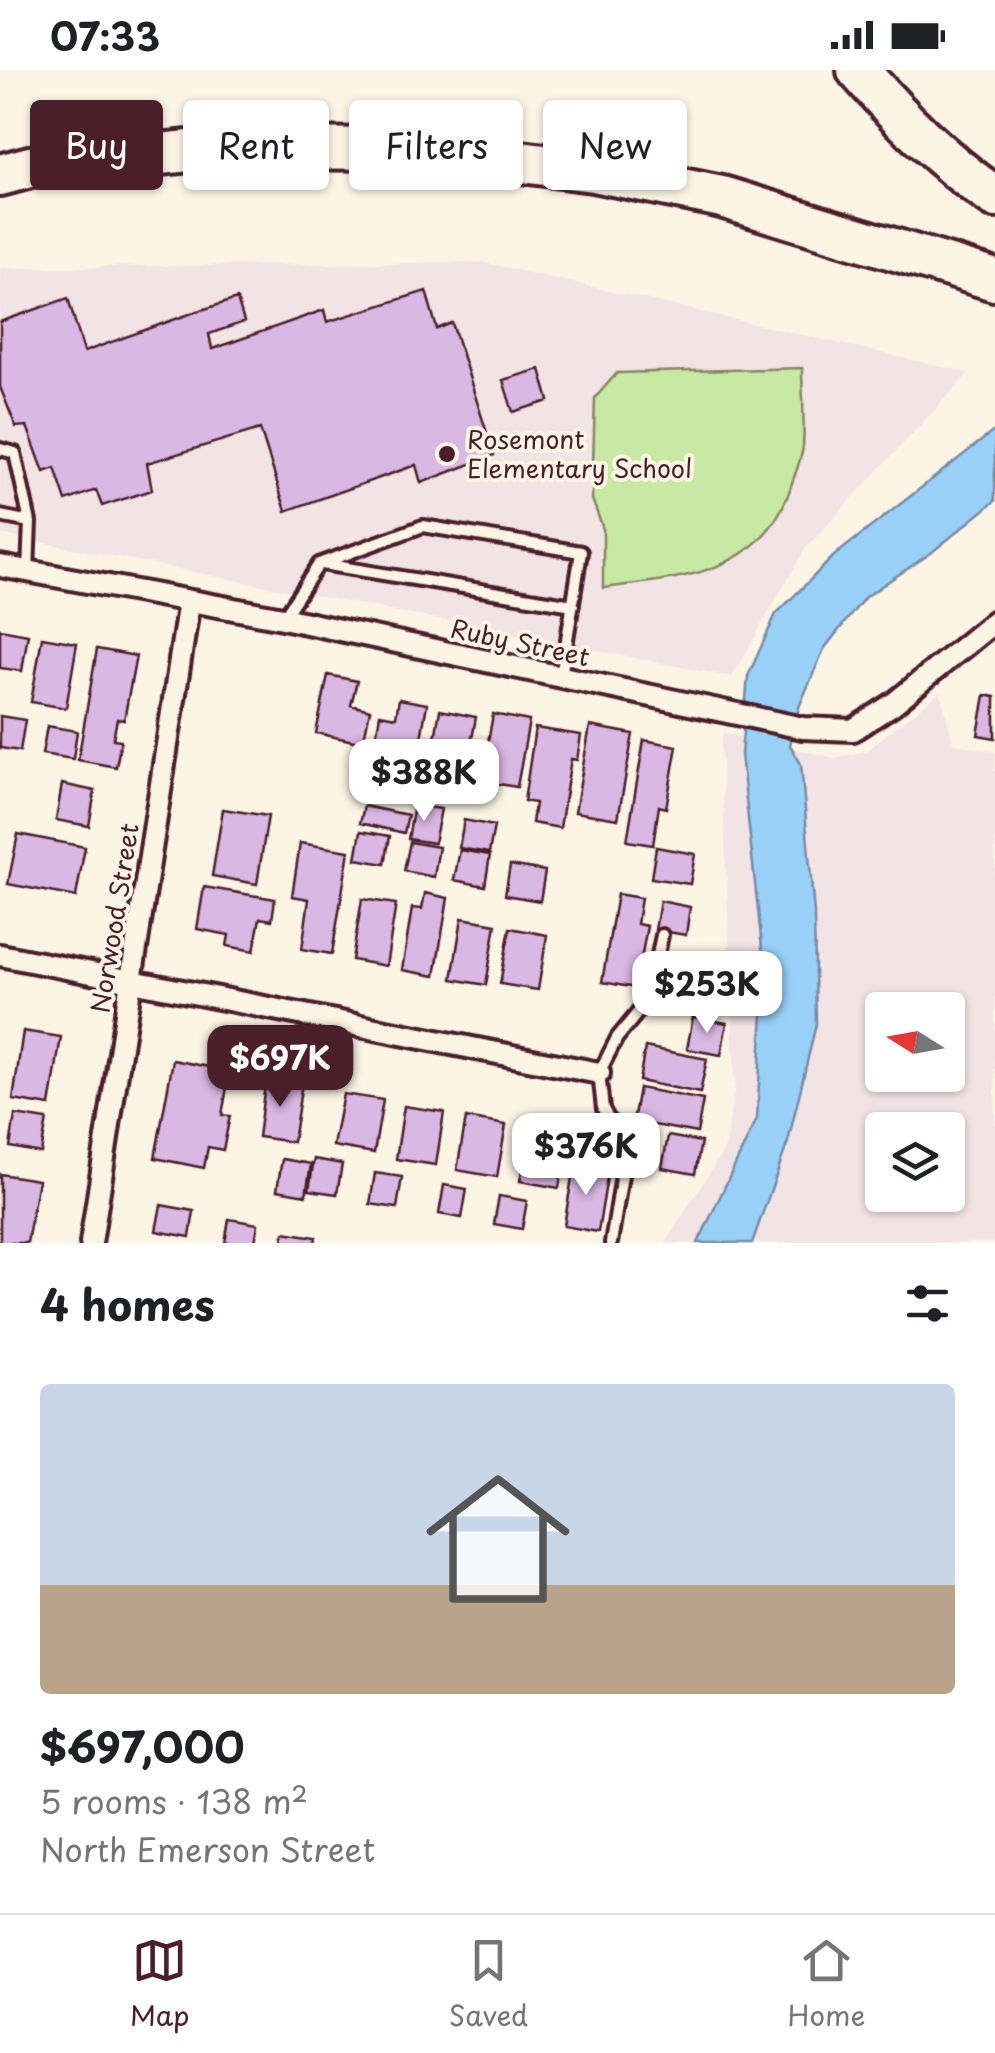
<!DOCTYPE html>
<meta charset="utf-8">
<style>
:root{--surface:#fff;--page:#f6f6f6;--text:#202124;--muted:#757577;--line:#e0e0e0;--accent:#4a1f2b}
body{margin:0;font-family:"Playpen Sans",sans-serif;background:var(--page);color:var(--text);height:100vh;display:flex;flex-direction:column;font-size:38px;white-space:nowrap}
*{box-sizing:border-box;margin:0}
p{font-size:32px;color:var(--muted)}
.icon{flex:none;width:55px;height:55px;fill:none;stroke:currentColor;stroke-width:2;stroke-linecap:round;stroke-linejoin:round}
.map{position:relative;height:1173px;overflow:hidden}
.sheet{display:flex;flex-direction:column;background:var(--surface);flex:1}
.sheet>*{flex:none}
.banner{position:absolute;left:30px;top:30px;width:935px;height:90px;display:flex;gap:20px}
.needle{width:65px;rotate:281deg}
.controls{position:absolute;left:865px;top:922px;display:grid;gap:20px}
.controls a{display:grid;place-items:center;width:100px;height:100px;border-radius:10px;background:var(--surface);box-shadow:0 2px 8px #0004;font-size:50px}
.price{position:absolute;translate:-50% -85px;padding:0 22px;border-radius:20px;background:#fff;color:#222;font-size:32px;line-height:65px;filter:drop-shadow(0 2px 5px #0008)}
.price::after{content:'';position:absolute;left:50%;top:60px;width:30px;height:22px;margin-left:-15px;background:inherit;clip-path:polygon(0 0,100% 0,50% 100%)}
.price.active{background:var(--accent);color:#fff}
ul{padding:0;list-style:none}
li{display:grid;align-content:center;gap:20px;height:530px;padding:0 40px}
li span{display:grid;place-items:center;height:310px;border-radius:10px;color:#555}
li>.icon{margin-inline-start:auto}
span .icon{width:180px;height:180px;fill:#fffc;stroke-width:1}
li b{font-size:42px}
h2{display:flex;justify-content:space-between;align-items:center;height:120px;padding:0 40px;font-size:42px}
.chip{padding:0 35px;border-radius:10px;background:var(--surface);box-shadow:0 2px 8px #0004;font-size:35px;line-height:90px}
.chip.active{background:var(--accent);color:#fff}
.status{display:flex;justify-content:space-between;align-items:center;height:70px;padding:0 50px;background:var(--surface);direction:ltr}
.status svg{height:28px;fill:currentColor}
.menu{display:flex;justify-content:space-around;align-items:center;height:140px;border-top:2px solid var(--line);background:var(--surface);font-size:28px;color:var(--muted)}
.menu a{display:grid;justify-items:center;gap:5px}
.menu .active{color:var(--accent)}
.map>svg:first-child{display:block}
</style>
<div class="status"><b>07:33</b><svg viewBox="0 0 49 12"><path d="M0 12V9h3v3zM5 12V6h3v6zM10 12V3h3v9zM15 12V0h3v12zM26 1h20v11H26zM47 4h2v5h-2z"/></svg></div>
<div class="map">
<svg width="995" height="1173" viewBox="0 0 995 1173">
<rect width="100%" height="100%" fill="#fcf5e5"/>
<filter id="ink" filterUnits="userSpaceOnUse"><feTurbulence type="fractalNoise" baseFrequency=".01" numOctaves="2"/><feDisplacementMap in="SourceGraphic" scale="20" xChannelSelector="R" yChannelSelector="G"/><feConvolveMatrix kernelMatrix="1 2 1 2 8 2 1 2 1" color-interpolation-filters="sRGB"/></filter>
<g filter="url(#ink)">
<path fill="#f2e3e5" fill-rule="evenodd" d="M482 192 969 303 805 479 732 607 0 464V198Z
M940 622 953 673 995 682V1173H665L725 1078 735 1016 721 675 723 663 835 688 866 681ZM882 940H948V1005H882ZM882 1060H948V1125H882Z"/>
<path fill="#c7e9a1" stroke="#888466" stroke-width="2.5" d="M802 298C802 323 805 350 803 376 802 388 796 401 792 413 765 504 684 508 603 518V459L592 429 595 328 617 303Z"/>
<path fill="#99d1f8" stroke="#798aa6" stroke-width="2.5" d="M995 360V431L931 483 865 527 824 579 799 637 790 675 801 694 814 843 816 954 788 1072 752 1173H698L757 1049 765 905 741 684 748 606 776 544 834 486Z"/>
<path fill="#d9b8e4" stroke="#4a1f2b" stroke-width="2.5" d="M426 221 437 259 452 253 494 385 421 413 416 395 286 441 260 359 147 393 152 420 102 436 96 420 66 431 55 398 44 402 27 356 16 357 0 317V252L68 228 84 282 198 241 237 229 244 252 209 264 212 279 324 240 327 252Z
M540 299 549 331 513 342 503 310Z
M0 559 28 564 22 601 0 598Z
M42 567 77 573 66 638 31 632Z
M97 579 136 586 124 650 117 649 113 669 121 670 116 697 78 690Z
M328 605 357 611 351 635 370 640 363 673 316 663Z
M985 625 995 627V668L978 665Z
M399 629 427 634 415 703 371 696 380 644 396 647Z
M440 640 476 647 465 708 429 702Z
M493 644 529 651 517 717 481 711Z
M0 646 25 650 20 681 0 678Z
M47 656 77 661 73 689 42 684Z
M590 656 633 664 618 749 575 742Z
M535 658 581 665 577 690 571 689 560 758 532 753 535 733 524 731Z
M644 670 677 676 666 738 659 736 653 775 627 771Z
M62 714 95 721 89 756 56 750Z
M414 735 441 739 434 773 408 769Z
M364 736 408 745 404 763 360 753Z
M223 739 268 746 257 814 212 806Z
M464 750 494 756 489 783 459 778Z
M361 761 390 766 385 794 356 789Z
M18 764 85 777 76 827 8 814Z
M410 772 439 777 434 807 404 801Z
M300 773 349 781 332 884 302 879 309 829 292 826Z
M656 777 695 784 690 814 651 808Z
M460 780 490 785 485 816 454 810Z
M510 795 545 801 540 831 505 825Z
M204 817 275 829 272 850 260 848 254 881 227 876 229 865 197 859Z
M425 823 448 828 435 906 402 900 412 838 422 839Z
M617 824 641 828 637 854 647 856 636 918 602 912Z
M362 829 396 834 386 896 352 890Z
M660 831 690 837 686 865 655 860Z
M462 848 496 854 486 915 452 909Z
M510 858 547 865 538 920 500 914Z
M693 947 727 953 721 985 687 979Z
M23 961 61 967 50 1036 13 1030Z
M645 977 707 989 700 1023 639 1011Z
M173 990 230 1001 222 1045 230 1046 223 1080 208 1077 204 1098 155 1088Z
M266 1007 302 1013 293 1072 258 1067Z
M639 1018 703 1030 697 1063 633 1051Z
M343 1024 383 1030 374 1083 333 1076Z
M404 1036 444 1042 436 1095 396 1089Z
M15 1045 47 1050 41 1083 10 1077Z
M466 1048 506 1055 497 1107 457 1100Z
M529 1061 567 1068 559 1118 520 1111Z
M668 1066 701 1072 695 1104 662 1098Z
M282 1089 311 1094 306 1125 277 1120Z
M314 1089 342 1094 337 1124 309 1120Z
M574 1095 608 1101 598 1162 564 1156Z
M375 1103 402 1107 397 1138 370 1134Z
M0 1104 38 1110 27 1173H0Z
M444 1115 467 1119 462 1148 439 1144Z
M499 1126 527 1131 522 1159 494 1154Z
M161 1135 194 1141 190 1167 156 1161Z
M229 1149 258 1154 255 1173H225Z
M284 1162 316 1167 315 1173H283Z"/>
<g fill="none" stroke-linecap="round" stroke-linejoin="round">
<g stroke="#4a1f2b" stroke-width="18">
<path id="lane" d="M0 379 15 383 30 452 28 501
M0 446 30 452
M322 494 573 535
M283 548 319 494 423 456 581 482 561 607
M611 1173 625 1087 620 1070 603 1039 599 1003 617 968 649 929 662 865"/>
</g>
<g stroke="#4a1f2b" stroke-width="28">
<path id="street" d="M0 496 283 548 803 658 853 660 893 634 995 551
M0 885 599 1003
M91 1173 189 531"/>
</g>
<g stroke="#4a1f2b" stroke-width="48">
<path id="highway" d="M858 0C899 47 943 92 995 127
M0 105 30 97 220 78 409 79 513 91 593 101 722 127 995 210"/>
</g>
<use href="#lane" stroke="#fcf5e5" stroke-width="10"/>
<use href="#street" stroke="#fcf5e5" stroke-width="20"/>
<use href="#highway" stroke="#fcf5e5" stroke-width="40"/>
</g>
</g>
<circle fill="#4a1f2b" stroke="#fcf5e5" stroke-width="4" cx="447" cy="384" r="10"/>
<g text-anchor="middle" stroke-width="8" stroke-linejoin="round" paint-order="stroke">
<g font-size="25" fill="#4a1f2b" stroke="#fcf5e5" text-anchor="start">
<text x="467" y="379">Rosemont<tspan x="467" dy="29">Elementary School</tspan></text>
</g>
<g font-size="25" fill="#4a1f2b" stroke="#fcf5e5">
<text transform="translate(520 573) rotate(12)" y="9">Ruby Street</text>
<text transform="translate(115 848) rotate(-81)" y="9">Norwood Street</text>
</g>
</g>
</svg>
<div class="controls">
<a><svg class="needle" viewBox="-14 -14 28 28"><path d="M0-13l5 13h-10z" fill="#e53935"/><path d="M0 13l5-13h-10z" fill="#757577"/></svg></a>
<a><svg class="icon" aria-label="layers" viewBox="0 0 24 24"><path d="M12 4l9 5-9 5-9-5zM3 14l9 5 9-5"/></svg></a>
</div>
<b class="price" style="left:424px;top:754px">$388K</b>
<b class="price" style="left:707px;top:966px">$253K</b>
<b class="price active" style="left:280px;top:1040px">$697K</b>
<b class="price" style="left:586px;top:1128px">$376K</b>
<div class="banner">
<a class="chip active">Buy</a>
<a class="chip">Rent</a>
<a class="chip">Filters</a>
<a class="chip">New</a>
</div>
</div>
<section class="sheet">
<h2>4 homes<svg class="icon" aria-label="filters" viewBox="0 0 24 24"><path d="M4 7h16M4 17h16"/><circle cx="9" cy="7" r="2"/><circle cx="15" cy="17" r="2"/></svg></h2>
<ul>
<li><span style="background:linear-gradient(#c9d6e8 65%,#b9a48a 0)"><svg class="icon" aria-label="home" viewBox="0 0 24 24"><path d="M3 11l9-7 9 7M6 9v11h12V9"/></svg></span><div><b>$697,000</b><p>5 rooms · 138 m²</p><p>North Emerson Street</p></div></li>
</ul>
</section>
<nav class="menu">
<a class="active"><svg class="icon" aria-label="map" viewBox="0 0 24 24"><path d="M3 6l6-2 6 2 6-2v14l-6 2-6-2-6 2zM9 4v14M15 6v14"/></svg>Map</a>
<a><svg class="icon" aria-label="saved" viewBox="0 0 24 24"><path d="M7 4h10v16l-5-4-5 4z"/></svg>Saved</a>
<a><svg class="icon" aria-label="home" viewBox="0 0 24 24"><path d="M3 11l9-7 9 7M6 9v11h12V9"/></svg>Home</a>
</nav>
